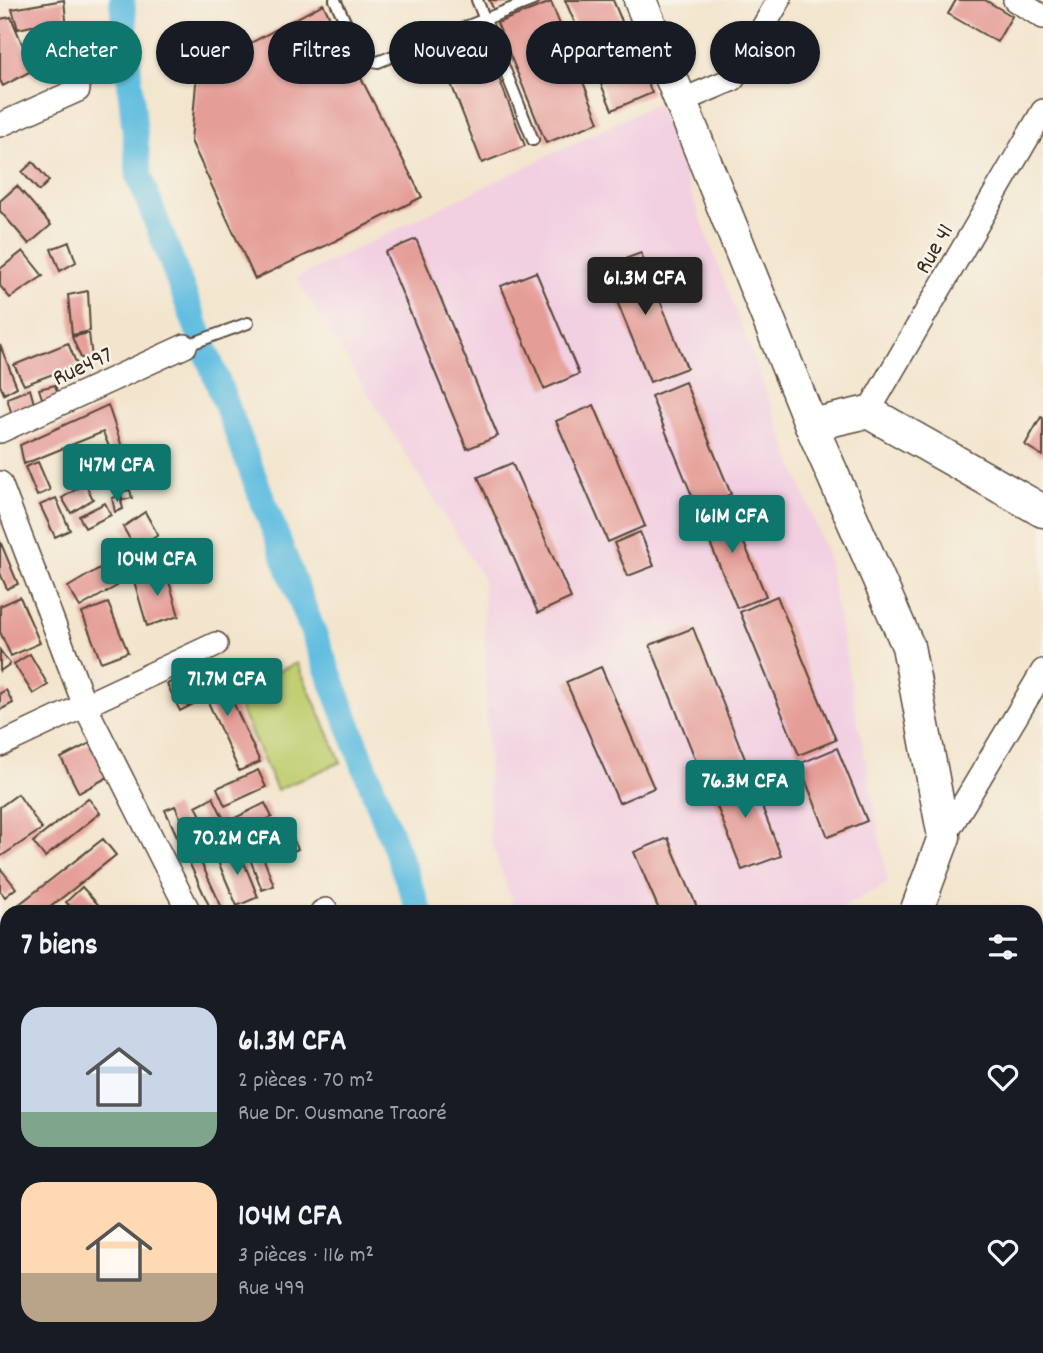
<!DOCTYPE html>
<html lang="fr">
<meta charset="utf-8">
<style>
:root{--surface:#171b24;--page:#242831;--text:#f1f3f6;--muted:#9ea1a6;--accent:#0f766e}
body{margin:0;font-family:Dekko,sans-serif;background:var(--page);color:var(--text);height:100vh;display:flex;flex-direction:column;font-size:26px;white-space:nowrap}
*{box-sizing:border-box;margin:0}
p{font-size:23px;color:var(--muted)}
.icon{flex:none;width:38px;height:38px;fill:none;stroke:currentColor;stroke-width:2;stroke-linecap:round;stroke-linejoin:round}
.map{position:relative;flex:1;overflow:hidden}
.drawer{position:absolute;left:0px;top:905px;width:1043px;height:450px;display:flex;flex-direction:column;background:var(--surface);border-radius:21px 21px 0 0;box-shadow:0 2px 5px #0004}
.drawer>*{flex:none}
.top-card{position:absolute;left:21px;top:21px;width:1001px;height:63px;display:flex;gap:14px}
.price{position:absolute;translate:-50% -60px;padding:0 16px;border-radius:7px;background:var(--accent);color:#fff;font-size:23px;line-height:46px;filter:drop-shadow(0 2px 4px #0008)}
.price::after{content:'';position:absolute;left:50%;top:42px;width:21px;height:16px;margin-left:-10px;background:inherit;clip-path:polygon(0 0,100% 0,50% 100%)}
.price.active{background:#222;color:#fff}
ul{padding:0;list-style:none}
li{display:flex;align-items:center;gap:21px;height:175px;padding:0 21px}
li span{display:grid;place-items:center;flex:none;width:196px;height:140px;border-radius:21px;color:#555}
li>.icon{margin-inline-start:auto}
span .icon{width:84px;height:84px;fill:#fffc;stroke-width:1}
li b{font-size:30px}
h2{display:flex;justify-content:space-between;align-items:center;height:84px;padding:0 21px;font-size:30px}
.pill{padding:0 24px;border-radius:32px;background:var(--surface);box-shadow:0 2px 5px #0004;font-size:24px;line-height:63px}
.pill.active{background:var(--accent);color:#fff}
.map>svg:first-child{display:block}
</style>
<div class="map">
<svg width="1043" height="1353" viewBox="0 0 1043 1353">
<rect width="100%" height="100%" fill="#f7f3e8"/>
<filter id="ink" filterUnits="userSpaceOnUse"><feTurbulence type="fractalNoise" baseFrequency=".0143" numOctaves="2"/><feDisplacementMap in="SourceGraphic" scale="14" xChannelSelector="R" yChannelSelector="G"/><feConvolveMatrix kernelMatrix="1 2 1 2 8 2 1 2 1" color-interpolation-filters="sRGB"/></filter>
<filter id="wash" filterUnits="userSpaceOnUse"><feTurbulence type="fractalNoise" baseFrequency=".00686" numOctaves="4" result="noise"/><feDisplacementMap in="SourceGraphic" scale="28" xChannelSelector="R" yChannelSelector="G"/><feGaussianBlur stdDeviation="1.57" result="paint"/><feColorMatrix in="noise" values="0 0 0 0 0 0 0 0 0 0 0 0 0 0 0 0 0 1.4 0 .05"/><feComposite in="paint" operator="in"/></filter>
<g filter="url(#wash)">
<rect width="100%" height="100%" fill="#f3e5cd"/>
<path fill="#f2cfe1" d="M657 103 827 554 888 883 835 912H515L490 837 483 578 296 278Z"/>
<path fill="#c0ce70" stroke="#7e7c47" stroke-width="2" d="M297 663 341 762 277 790 232 691Z"/>
<g fill="none" stroke-linecap="round" stroke-linejoin="round">
<path stroke="#62bee0" stroke-width="26" d="M122 0 139 176 420 912
M472 1353 475 1348"/>
</g>
<g id="blocks">
<path fill="#e59d97" d="M64 0 70 59 56 62 54 21 18 29 12 9Z
M489 0H516L494 10Z
M565 0H613L652 93 612 110Z
M956 0H985L1012 16 997 42 948 14Z
M551 2 599 122 546 143 497 23Z
M323 4 422 197 329 244 255 279 191 141 197 72Z
M11 17 33 70 3 86 0 80V19Z
M480 29 525 146 482 163 436 45Z
M33 162 49 181 39 191 22 172Z
M17 186 51 225 29 244 0 211V201Z
M416 239 498 436 467 449 385 252Z
M69 242 76 262 60 271 51 249Z
M23 251 43 276 10 298 0 286V269Z
M641 253 687 368 650 382 603 267Z
M536 272 579 374 544 389 501 286Z
M88 291 90 331 72 335 68 295Z
M89 333 92 358H81L72 337Z
M68 343 77 365 24 385 14 365Z
M0 345 17 387 4 394 0 385Z
M685 382 731 494 697 508 651 396Z
M55 385 60 400 44 404 39 389Z
M30 389 35 407 12 415 7 398Z
M108 405 123 450 112 454 103 432 24 464 20 445Z
M594 405 645 526 608 542 556 421Z
M1041 417 1043 418V456L1025 445Z
M125 456 128 467 119 469 116 457Z
M38 462 50 490 37 496 25 467Z
M512 463 571 598 538 613 478 477Z
M85 484 93 499 71 513 62 498Z
M130 490 132 498 123 500 120 492Z
M120 496 123 509 115 512 112 498Z
M56 498 70 530 55 537 40 505Z
M727 502 766 596 737 608 698 514Z
M105 503 111 515 85 528 79 516Z
M145 512 158 535 136 550 123 527Z
M640 532 654 566 628 576 614 543Z
M0 541 18 584 7 589 0 573Z
M160 541 168 567 151 571 147 568 129 578 122 567Z
M105 565 117 586 80 607 68 587Z
M166 571 179 616 147 626 134 581Z
M777 596 836 740 799 755 740 612Z
M20 597 40 643 11 656 0 632V606Z
M108 603 128 652 101 662 82 613Z
M693 628 745 759 702 776 650 645Z
M0 650 10 664 0 671Z
M30 654 48 685 33 694 14 664Z
M216 664 260 762 239 771 195 673Z
M601 667 654 788 619 803 566 682Z
M188 674 201 700 180 711 167 684Z
M6 690 13 703 0 710V693Z
M90 743 108 777 79 793 61 758Z
M837 748 867 821 828 837 799 764Z
M258 770 266 787 225 806 217 788Z
M748 770 781 856 742 870 709 786Z
M18 794 42 829 0 857V807Z
M213 797 235 842 218 850 196 806Z
M88 798 100 813 45 857 33 842Z
M265 803 272 817 240 833 233 819Z
M175 806 223 910 219 912H212L165 810Z
M285 822 298 849 279 858 266 831Z
M254 833 274 886 262 890 242 838Z
M668 838 699 912H660L634 852Z
M103 839 116 855 44 912H14L13 909Z
M238 848 258 897 237 906 216 857Z
M0 868 16 888 5 897 0 891Z
M82 887 105 912H75L66 902Z
M7 938V962L0 956V946Z
M0 960 7 970V1011L0 1000Z
M7 1116V1133L0 1135V1117Z
M7 1155V1196H6L0 1175V1157Z
M7 1198V1225L6 1226 0 1200Z
M85 1348H109L110 1353H86Z
M244 1348H288L289 1353H246Z
M634 1348H649L650 1353H609V1352Z"/>
</g>
</g>
<g filter="url(#ink)">
<use href="#blocks" fill-opacity="0" stroke="#574638" stroke-width="2"/>
<g fill="none" stroke-linecap="round" stroke-linejoin="round">
<g stroke="#574638" stroke-width="14">
<path id="lane" d="M335 0 357 47 368 60 378 62 533 0
M477 0 533 140
M185 346 248 323"/>
</g>
<g stroke="#574638" stroke-width="26">
<path id="street" d="M1015 0 1043 17
M681 101 733 79 779 0
M0 125 78 90
M868 412 1043 111
M0 431 185 346
M0 483 85 706 189 912
M0 745 216 644
M944 837 1043 671
M322 912 326 910
M1036 1015 1043 1017
M0 1057 7 1054
M666 1348 667 1353
M983 1348 984 1353"/>
</g>
<g stroke="#574638" stroke-width="35">
<path id="secondary" d="M640 0 811 425 908 646 944 837 916 912
M811 425 868 412 1043 511
M13 1353 24 1348"/>
</g>
<use href="#lane" stroke="#fff" stroke-width="10"/>
<use href="#street" stroke="#fff" stroke-width="23"/>
<use href="#secondary" stroke="#fff" stroke-width="32"/>
</g>
</g>
<g text-anchor="middle" stroke-width="5" stroke-linejoin="round" paint-order="stroke">
<g font-size="24" fill="#3b2a1e" stroke="#f7f3e8">
<text transform="translate(933 248) rotate(-60)" y="8">Rue 41</text>
<text transform="translate(82 365) rotate(-25)" y="8">Rue497</text>
</g>
</g>
</svg>
<b class="price active" style="left:645px;top:317px">61.3M CFA</b>
<b class="price" style="left:117px;top:504px">147M CFA</b>
<b class="price" style="left:732px;top:555px">161M CFA</b>
<b class="price" style="left:157px;top:598px">104M CFA</b>
<b class="price" style="left:227px;top:718px">71.7M CFA</b>
<b class="price" style="left:745px;top:820px">76.3M CFA</b>
<b class="price" style="left:237px;top:877px">70.2M CFA</b>
<div class="top-card">
<a class="pill active">Acheter</a>
<a class="pill">Louer</a>
<a class="pill">Filtres</a>
<a class="pill">Nouveau</a>
<a class="pill">Appartement</a>
<a class="pill">Maison</a>
</div>
<section class="drawer">
<h2>7 biens<svg class="icon" aria-label="filters" viewBox="0 0 24 24"><path d="M4 7h16M4 17h16"/><circle cx="9" cy="7" r="2"/><circle cx="15" cy="17" r="2"/></svg></h2>
<ul>
<li><span style="background:linear-gradient(#c9d6e8 75%,#7fa58c 0)"><svg class="icon" aria-label="home" viewBox="0 0 24 24"><path d="M3 11l9-7 9 7M6 9v11h12V9"/></svg></span><div><b>61.3M CFA</b><p>2 pièces · 70 m²</p><p>Rue Dr. Ousmane Traoré</p></div><svg class="icon" aria-label="heart" viewBox="0 0 24 24"><path d="M12 20l-8-8c-3-5 5-10 8-4 3-6 11-1 8 4z"/></svg></li>
<li><span style="background:linear-gradient(#ffd9b3 65%,#b9a48a 0)"><svg class="icon" aria-label="home" viewBox="0 0 24 24"><path d="M3 11l9-7 9 7M6 9v11h12V9"/></svg></span><div><b>104M CFA</b><p>3 pièces · 116 m²</p><p>Rue 499</p></div><svg class="icon" aria-label="heart" viewBox="0 0 24 24"><path d="M12 20l-8-8c-3-5 5-10 8-4 3-6 11-1 8 4z"/></svg></li>
</ul>
</section>
</div>
